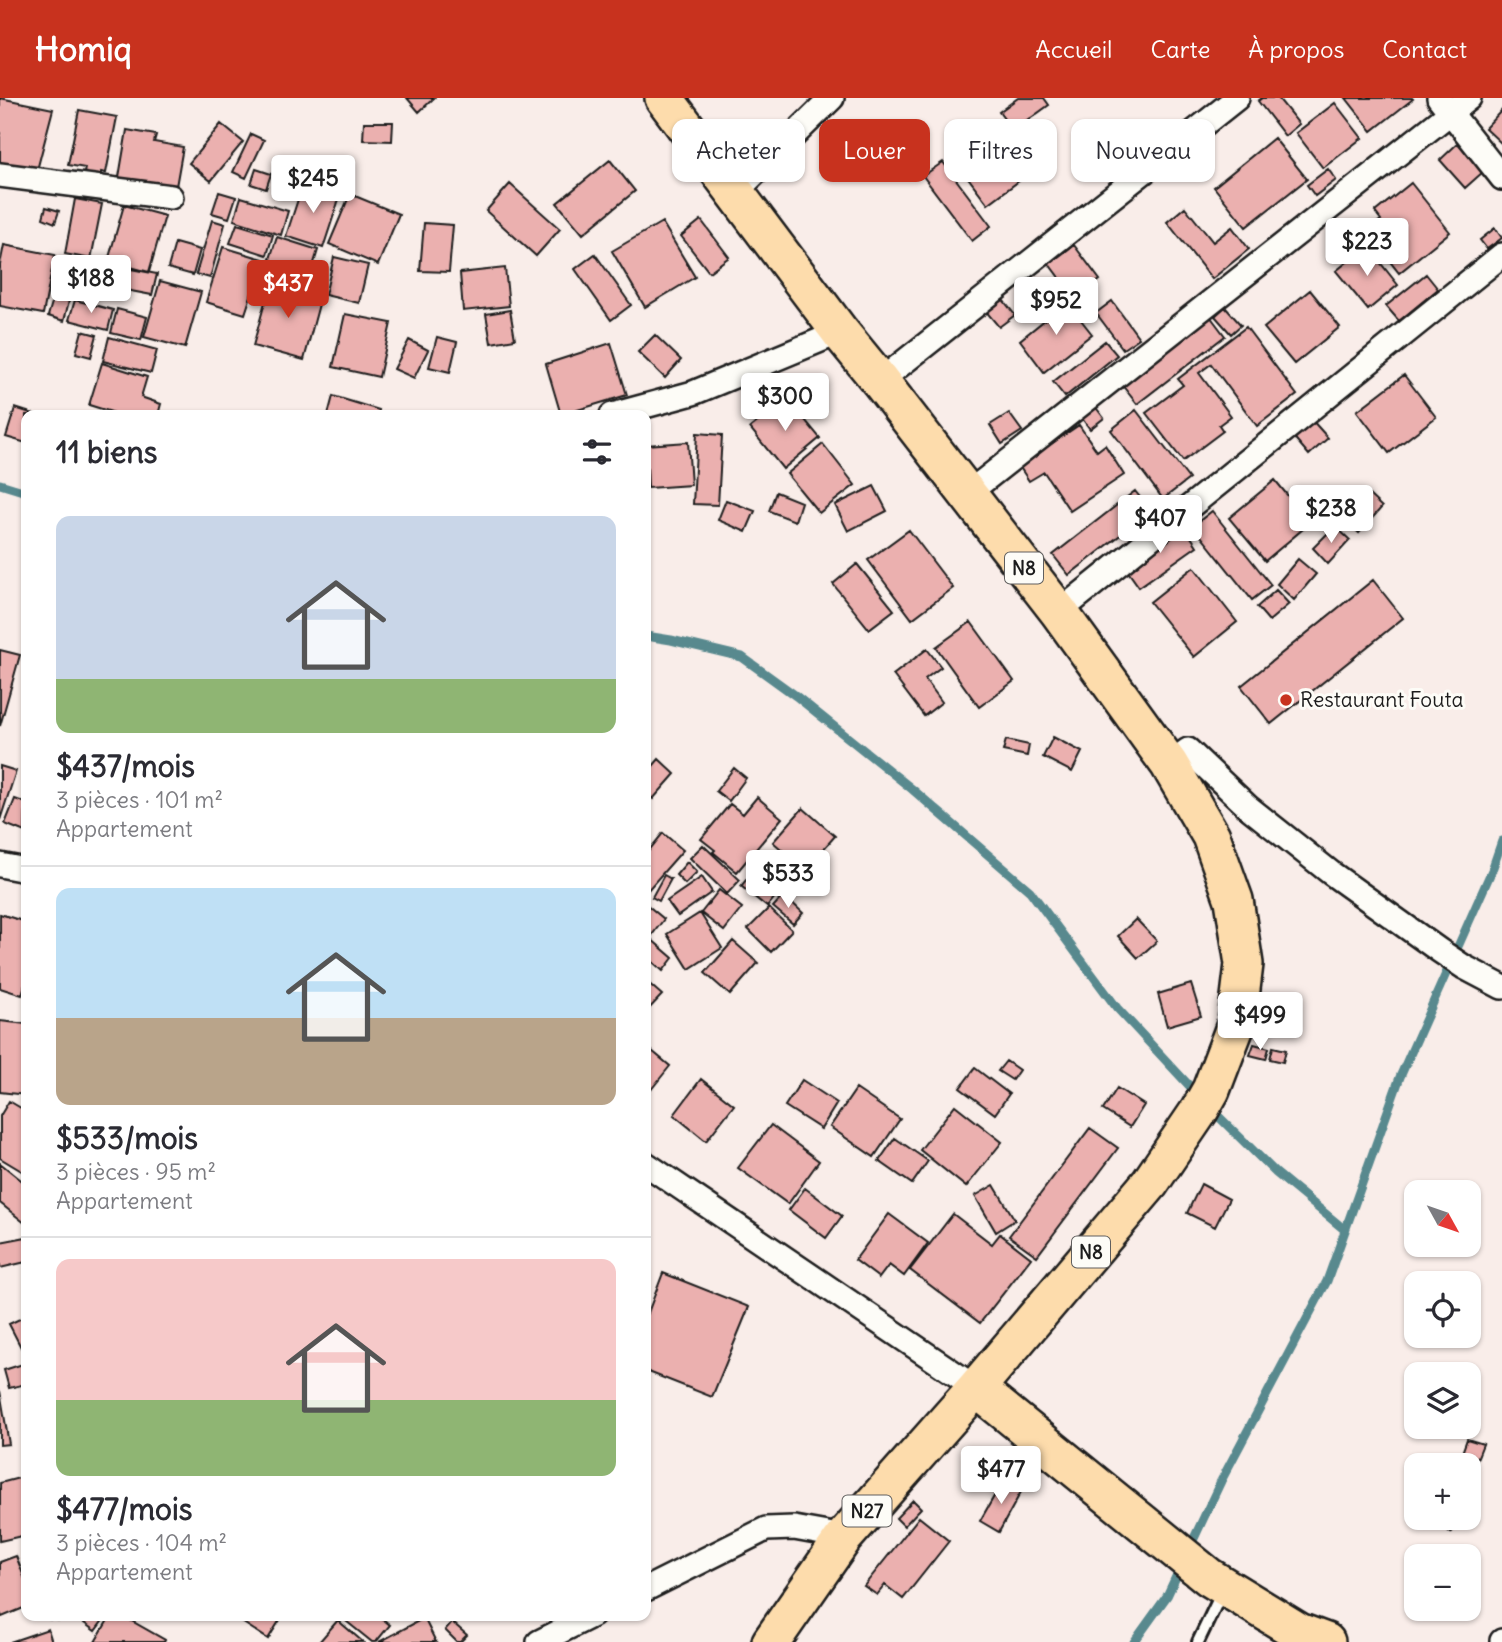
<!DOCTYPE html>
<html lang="fr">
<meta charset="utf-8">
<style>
:root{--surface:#fff;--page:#f7f7f7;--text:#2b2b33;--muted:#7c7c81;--line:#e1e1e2;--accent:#c8321e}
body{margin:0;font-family:Delius,sans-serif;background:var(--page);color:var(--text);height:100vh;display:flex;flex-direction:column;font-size:26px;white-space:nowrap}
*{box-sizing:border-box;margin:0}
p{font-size:23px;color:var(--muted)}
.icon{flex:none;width:38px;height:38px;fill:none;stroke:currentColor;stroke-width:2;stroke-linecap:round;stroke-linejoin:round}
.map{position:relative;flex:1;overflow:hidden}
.drawer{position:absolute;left:21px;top:312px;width:630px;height:1211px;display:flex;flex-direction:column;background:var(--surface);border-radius:14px;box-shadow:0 2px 5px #0004}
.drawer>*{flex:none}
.hud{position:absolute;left:672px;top:21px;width:665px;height:63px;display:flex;gap:14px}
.needle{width:46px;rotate:130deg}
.controls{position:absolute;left:1404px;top:1082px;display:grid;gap:14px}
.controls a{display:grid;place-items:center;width:77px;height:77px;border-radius:14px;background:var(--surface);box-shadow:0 2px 5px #0004;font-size:35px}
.price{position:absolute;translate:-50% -60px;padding:0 16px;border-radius:7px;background:#fff;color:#222;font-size:23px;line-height:46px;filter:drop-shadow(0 2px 4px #0008)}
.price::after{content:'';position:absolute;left:50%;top:42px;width:21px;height:16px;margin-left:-10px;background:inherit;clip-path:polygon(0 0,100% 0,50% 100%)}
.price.on{background:var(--accent);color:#fff}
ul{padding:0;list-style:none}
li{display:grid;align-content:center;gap:14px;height:371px;padding:0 35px}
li+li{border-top:2px solid var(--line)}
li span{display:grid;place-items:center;height:217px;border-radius:14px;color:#555}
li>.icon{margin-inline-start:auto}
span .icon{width:126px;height:126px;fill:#fffc;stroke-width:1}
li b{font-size:30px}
h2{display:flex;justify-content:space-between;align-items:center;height:84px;padding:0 35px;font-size:30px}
.pill{padding:0 24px;border-radius:14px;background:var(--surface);box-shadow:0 2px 5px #0004;font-size:24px;line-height:63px}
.pill.on{background:var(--accent);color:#fff}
header{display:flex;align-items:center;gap:42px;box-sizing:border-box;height:98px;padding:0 35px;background:var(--accent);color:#fff}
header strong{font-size:33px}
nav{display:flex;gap:38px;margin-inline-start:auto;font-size:24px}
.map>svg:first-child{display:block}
</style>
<header>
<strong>Homiq</strong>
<nav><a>Accueil</a><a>Carte</a><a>À propos</a><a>Contact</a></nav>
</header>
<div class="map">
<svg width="1502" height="1544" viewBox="0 0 1502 1544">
<rect width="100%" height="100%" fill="#f9ede9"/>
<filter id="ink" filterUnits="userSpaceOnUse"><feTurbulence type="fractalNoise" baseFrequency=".0143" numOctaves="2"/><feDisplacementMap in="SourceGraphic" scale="14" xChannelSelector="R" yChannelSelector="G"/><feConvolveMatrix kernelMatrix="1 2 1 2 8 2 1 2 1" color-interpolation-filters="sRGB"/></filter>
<g filter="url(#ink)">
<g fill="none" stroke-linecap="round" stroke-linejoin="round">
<path stroke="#58898e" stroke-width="9" d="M0 386 26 394
M646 538 671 542 742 559 796 598 912 691 1030 793 1117 910 1197 996
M1209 1009 1276 1075 1345 1132
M1189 1451 1221 1383 1327 1183 1400 979 1492 772 1502 743
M1134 1544 1167 1498 1182 1466"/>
</g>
<path fill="#ebb0af" stroke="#1c1c1c" stroke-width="2" d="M0 0 53 11 36 76 0 67Z
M407 0H434L419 14Z
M1018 0H1044L1049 7 1013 33 999 14Z
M1262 0H1278L1299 26 1285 38 1258 3Z
M1346 0H1412L1413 1 1372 33Z
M1335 5 1362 40 1323 70 1296 35Z
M79 12 117 19 106 75 101 74 99 88 82 84 85 70 68 67Z
M1502 12V46L1485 30Z
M364 24H393L392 43 363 42Z
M994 24 1031 74 988 106 951 57Z
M221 26 243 44 211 83 189 65Z
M127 32 156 37 154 44 183 49 175 94 118 85Z
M251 36 264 42 246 80 233 74Z
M1274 40 1307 81 1246 129 1214 89Z
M1458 45 1483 74 1465 90 1440 62Z
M289 60 308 68 303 80 284 72Z
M610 62 635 93 583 136 557 105Z
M943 64 991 128 972 143 923 78Z
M313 66 352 81 347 94 308 79Z
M256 71 271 76 266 91 251 86Z
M1328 71 1336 82 1315 98 1307 87Z
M304 83 341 95 323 150 286 138Z
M1411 85 1450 134 1399 175 1366 133 1381 122 1375 114Z
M510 86 560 131 536 158 486 113Z
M219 94 236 99 229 120 212 115Z
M350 96 399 116 378 167 329 146Z
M241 99 288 113 281 137 234 122Z
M75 101 102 106 91 161 65 156Z
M124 107 165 118 149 174 108 163Z
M46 109 59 113 55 125 43 120Z
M1185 109 1213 144 1232 129 1249 151 1212 181 1167 124Z
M212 122 225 126 210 180 196 176Z
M701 122 729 159 709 174 681 138Z
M662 124 695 179 645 209 612 153Z
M424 125 453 127 449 174 420 173Z
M237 126 273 137 267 157 230 145Z
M1495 130 1502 140 1487 151 1480 142Z
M277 139 318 152 311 175 289 168 285 179 268 174 272 162 270 161Z
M175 145 200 152 193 177 168 170Z
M4 147 55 157 43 216 0 208V167Z
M1074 147 1100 182 1075 201 1049 166Z
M1367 148 1398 187 1368 212 1336 173Z
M223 149 263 161 245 216 206 204Z
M595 156 631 207 611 222 575 171Z
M334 159 368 167 359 205 325 197Z
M99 165 157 176 152 197 94 186Z
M505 170 509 208 463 213 460 175Z
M1426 176 1438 191 1399 223 1386 208Z
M271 182 322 195 304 262 253 248Z
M160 183 201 194 185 250 144 239Z
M1310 192 1340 229 1294 266 1264 230Z
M54 198 69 203 64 223 48 218Z
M1000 198 1015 217 999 229 984 211Z
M75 202 113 212 108 232 69 222Z
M1112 203 1139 240 1123 251 1096 215Z
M1067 204 1092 236 1044 274 1020 242Z
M1225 209 1241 227 1231 236 1215 218Z
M117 211 147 219 141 242 111 235Z
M510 212 515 241 491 245 486 216Z
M345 216 391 225 379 279 333 269Z
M1210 218 1225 238 1137 306 1122 287Z
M1246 229 1297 297 1257 328 1211 266 1199 275 1231 318 1219 327 1223 333 1183 363 1146 315 1183 287 1178 281Z
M82 233 97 237 91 259 76 255Z
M655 237 681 262 665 280 638 254Z
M109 239 157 252 151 275 103 263Z
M437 239 457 244 450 274 429 269Z
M409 242 428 252 414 280 394 271Z
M1105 243 1117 257 1065 299 1053 284Z
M611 245 627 297 561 317 546 266Z
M102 265 147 279 141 299 161 306 158 317H121L89 307Z
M1404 277 1436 319 1389 355 1357 313Z
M333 298 379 312 378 317H328Z
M787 300 820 340 783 371 750 330Z
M1094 307 1104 320 1090 331 1080 318Z
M15 310 37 317H26V345L6 339Z
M1136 312 1189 381 1163 401 1111 332Z
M1009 315 1022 333 1002 346 990 327Z
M1311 321 1328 340 1309 357 1292 337Z
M1079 327 1097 353 1105 347 1124 377 1070 413 1044 374 1029 383 1019 368Z
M697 335 722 337 718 407 693 406Z
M688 344 691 387 648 390 646 347Z
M823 346 855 387 819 415 787 376Z
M1275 382 1310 425 1265 463 1229 420Z
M874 388 887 413 848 433 835 407Z
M1135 393 1151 413 1069 477 1053 457Z
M776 394 801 404 795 423 769 413Z
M1368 396 1382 409 1359 435 1345 422Z
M726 402 755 413 746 434 718 422Z
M1212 413 1271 487 1252 502 1193 428Z
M1181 424 1197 448 1139 489 1122 465Z
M1335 428 1350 442 1328 466 1313 450Z
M909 432 953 490 912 521 868 462Z
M1298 461 1316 476 1294 502 1277 486Z
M857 466 894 512 869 531 833 486Z
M1194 469 1237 524 1194 559 1150 504Z
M1373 482 1403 520 1271 626 1241 588Z
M1276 492 1289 506 1269 523 1257 509Z
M971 524 1014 583 979 609 936 549Z
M927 551 941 569 925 581 942 604 924 618 893 577Z
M0 552 20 557 0 628Z
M1053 639 1082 654 1072 674 1043 659Z
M1006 642 1029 647 1027 658 1003 653Z
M659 661 675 676 653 701 646 694V676Z
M0 668 16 673 0 722Z
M734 670 746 680 729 703 716 693Z
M757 699 782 720 737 774 713 754 715 752 701 741 730 706 743 716Z
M15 701 26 705 25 734 5 726Z
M803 710 835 738 805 772 773 744Z
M663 735 683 752 647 793 646 756Z
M703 747 740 782 727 796 690 760Z
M762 763 787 784 767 809 741 788Z
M687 764 697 774 685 786 676 777Z
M664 777 671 781 659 803 652 799Z
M702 779 712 794 678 818 667 803Z
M719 792 742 810 724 833 701 815Z
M784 797 803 815 793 826 773 809Z
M646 806 664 821 652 837 646 832Z
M769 810 792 832 771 854 748 831Z
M700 815 722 850 689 871 667 836Z
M0 816 26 824V883L22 897 0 890Z
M1136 821 1157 843 1138 860 1118 838Z
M651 841 673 860 663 873 646 858V847Z
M733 843 758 865 730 897 705 875Z
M646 883 662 897 646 914Z
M1191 886 1201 918 1167 928 1158 896Z
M0 923 26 926V997L0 994Z
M1254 946 1269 950 1266 961 1250 957Z
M646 948 670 968 646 998Z
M1273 949 1286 952 1283 964 1270 961Z
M1006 963 1019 972 1012 982 998 973Z
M975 970 1009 996 995 1016 960 990Z
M701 981 734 1007 706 1043 674 1017Z
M802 982 837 1005 821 1031 785 1008Z
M1117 990 1144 1007 1130 1029 1103 1012Z
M856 991 900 1021 874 1059 830 1029Z
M9 1003 26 1013V1072L25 1075 0 1060V1018Z
M955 1007 1002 1044 966 1089 920 1052Z
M771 1027 819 1063 788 1106 738 1070Z
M1090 1030 1118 1050 1037 1158 1009 1138Z
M895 1040 928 1063 912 1086 879 1063Z
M0 1065 26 1086V1126L0 1105Z
M1201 1086 1229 1101 1215 1129 1187 1115Z
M994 1087 1015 1122 996 1134 975 1098Z
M805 1090 842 1118 826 1140 789 1112Z
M889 1116 928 1145 904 1178 889 1167 879 1180 855 1162Z
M953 1116 992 1146 1000 1136 1031 1160 980 1225 910 1172Z
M26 1139V1164L0 1170V1144Z
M663 1175 749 1209 712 1299 646 1273V1220Z
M26 1218V1259L9 1226Z
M26 1265V1286L9 1290 4 1272Z
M0 1293 9 1346 0 1347Z
M1467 1341 1483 1346 1477 1361 1462 1355Z
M23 1379 26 1392V1437L0 1443V1385Z
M1004 1381 1022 1392 999 1434 980 1423Z
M913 1402 921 1410 904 1428 896 1420Z
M919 1419 949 1443 903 1501 885 1487 877 1497 864 1488Z
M1431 1419H1454L1459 1424 1451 1435Z
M16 1458 26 1484V1509L2 1519 0 1515V1464Z
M39 1517H73L72 1524 38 1520Z
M89 1517H107L95 1533 84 1525Z
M111 1517H121L165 1542 164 1544H95Z
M231 1517H283L268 1541Z
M342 1517H378L390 1527 376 1544H372L341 1519Z
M424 1520 436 1544H379Z
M338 1522 342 1526 363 1544H319Z
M452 1524 467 1537 460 1544H457L445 1532Z
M48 1531 52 1544H10Z"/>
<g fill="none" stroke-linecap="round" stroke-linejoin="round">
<g stroke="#1c1c1c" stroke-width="16">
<path id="lane" d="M1198 1544 1222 1494"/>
</g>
<g stroke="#1c1c1c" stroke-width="28">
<path id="street" d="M1439 0 1502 80
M0 77 171 99
M736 94 832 0
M880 283 1237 0
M612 317 693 295 840 234
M967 396 1469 0
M1059 514 1502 157
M1169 666 1188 652 1248 709 1331 775 1440 853 1464 869 1502 889
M0 767 26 772
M646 1066 976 1290
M646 1491 766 1431 794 1430 844 1439
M539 1544 593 1517
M1502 1544V1543"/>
</g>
<g stroke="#1c1c1c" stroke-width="42">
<path id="primary" d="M664 0 840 234 880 283 1059 514 1169 666 1211 738 1234 802 1244 866 1237 924 1211 992 1199 1013 1150 1085 976 1290 844 1439 771 1544
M976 1290 1209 1479 1299 1534 1326 1544"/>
</g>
<use href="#lane" stroke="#fdfcf7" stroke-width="10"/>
<use href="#street" stroke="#fdfcf7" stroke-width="23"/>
<use href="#primary" stroke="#fddcac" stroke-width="37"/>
</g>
</g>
<circle fill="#c8321e" stroke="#fdfcf7" stroke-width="2.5" cx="1286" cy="602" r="7"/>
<g text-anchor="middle" stroke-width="6" stroke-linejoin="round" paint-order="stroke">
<g fill="#fdfcf7" stroke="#605f5e" stroke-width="2">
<rect x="1005" y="454.5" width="38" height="31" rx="5"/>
<rect x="1072" y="1138.5" width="38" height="31" rx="5"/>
<rect x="842.5" y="1397.5" width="49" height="31" rx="5"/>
</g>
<g font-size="19" font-weight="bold" fill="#1c1c1c">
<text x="1024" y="477">N8</text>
<text x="1091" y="1161">N8</text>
<text x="867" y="1420">N27</text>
</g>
<g font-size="21" fill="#1c1c1c" stroke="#fdfcf7" text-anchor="start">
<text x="1300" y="609">Restaurant Fouta</text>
</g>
</g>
</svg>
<div class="controls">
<a><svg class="needle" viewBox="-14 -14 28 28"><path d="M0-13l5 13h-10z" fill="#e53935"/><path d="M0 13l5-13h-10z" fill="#7c7c81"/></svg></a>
<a><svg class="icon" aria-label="locate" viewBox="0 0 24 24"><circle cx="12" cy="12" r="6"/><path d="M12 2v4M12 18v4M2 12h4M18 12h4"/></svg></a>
<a><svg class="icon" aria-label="layers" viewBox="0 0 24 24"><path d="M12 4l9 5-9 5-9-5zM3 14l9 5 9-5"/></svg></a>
<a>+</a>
<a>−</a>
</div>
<b class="price" style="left:313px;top:117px">$245</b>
<b class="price" style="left:1367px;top:180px">$223</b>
<b class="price" style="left:91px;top:217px">$188</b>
<b class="price on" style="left:288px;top:222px">$437</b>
<b class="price" style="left:1056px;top:239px">$952</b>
<b class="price" style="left:785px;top:335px">$300</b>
<b class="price" style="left:1331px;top:447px">$238</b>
<b class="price" style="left:1160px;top:457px">$407</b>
<b class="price" style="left:788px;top:812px">$533</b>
<b class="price" style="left:1260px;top:954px">$499</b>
<b class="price" style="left:1001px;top:1408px">$477</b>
<div class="hud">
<a class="pill">Acheter</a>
<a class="pill on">Louer</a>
<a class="pill">Filtres</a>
<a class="pill">Nouveau</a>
</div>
<section class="drawer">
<h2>11 biens<svg class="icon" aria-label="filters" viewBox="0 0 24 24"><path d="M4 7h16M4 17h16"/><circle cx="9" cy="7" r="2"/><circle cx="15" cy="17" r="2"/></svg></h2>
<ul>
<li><span style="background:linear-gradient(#c9d6e8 75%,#8fb573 0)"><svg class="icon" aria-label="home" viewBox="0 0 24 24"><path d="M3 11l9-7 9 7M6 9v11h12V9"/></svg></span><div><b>$437/mois</b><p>3 pièces · 101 m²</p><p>Appartement</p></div></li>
<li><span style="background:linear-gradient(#bfe0f5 60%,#b9a48a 0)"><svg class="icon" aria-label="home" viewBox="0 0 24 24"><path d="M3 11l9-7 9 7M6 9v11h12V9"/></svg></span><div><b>$533/mois</b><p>3 pièces · 95 m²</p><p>Appartement</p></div></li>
<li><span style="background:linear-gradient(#f6c9c9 65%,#8fb573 0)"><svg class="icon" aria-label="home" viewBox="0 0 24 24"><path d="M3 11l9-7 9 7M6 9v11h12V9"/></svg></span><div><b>$477/mois</b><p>3 pièces · 104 m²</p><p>Appartement</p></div></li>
</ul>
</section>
</div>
